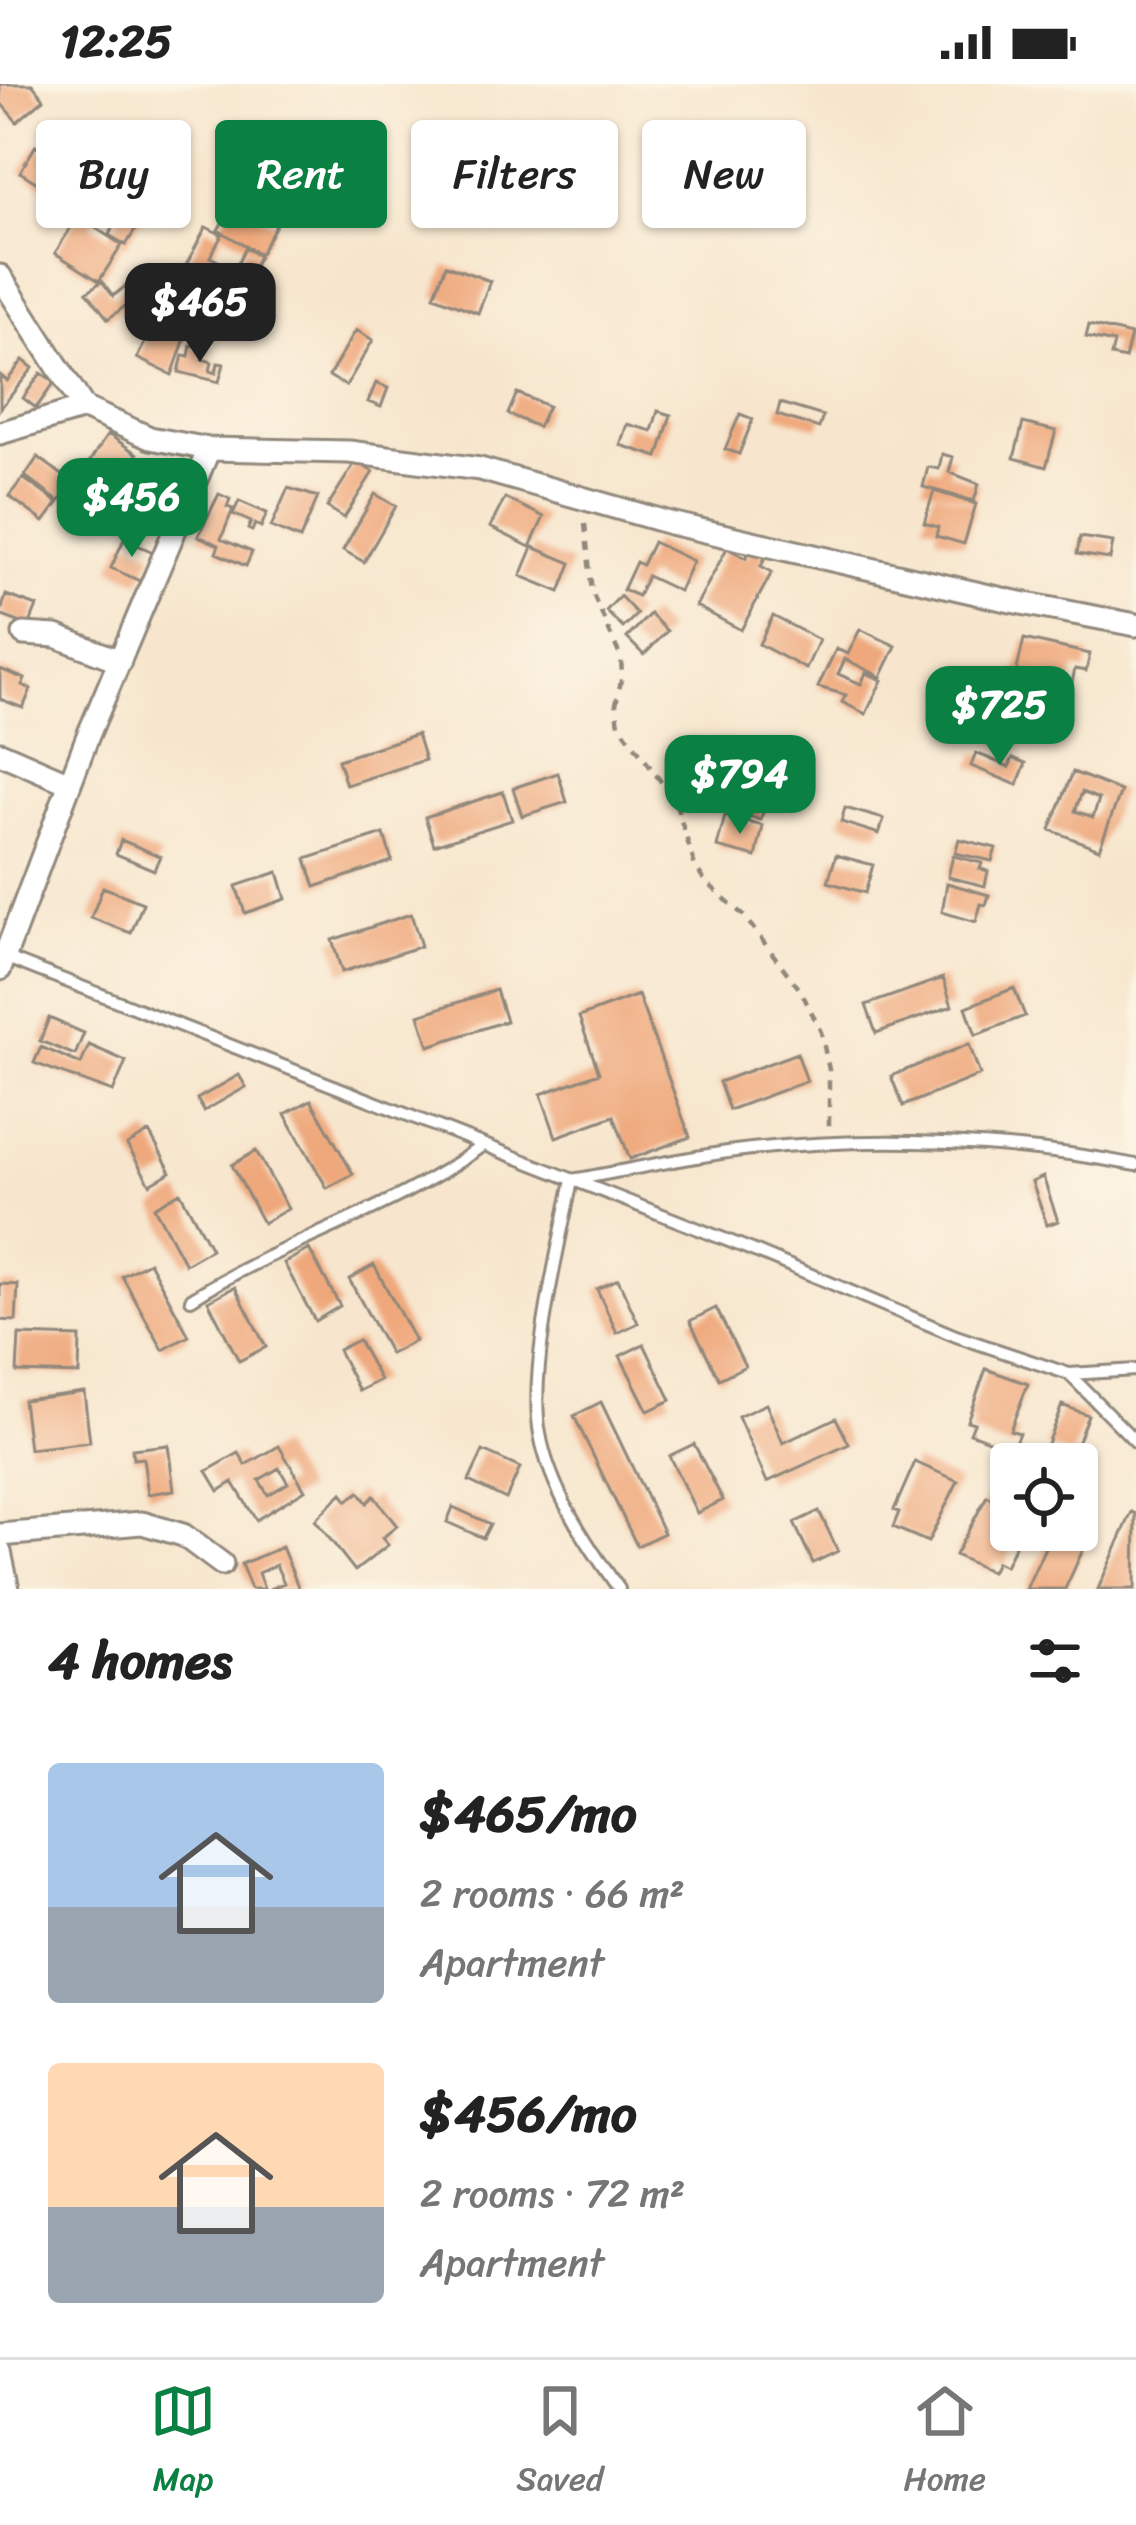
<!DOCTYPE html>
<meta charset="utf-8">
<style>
:root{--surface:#fff;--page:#f6f6f6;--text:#222;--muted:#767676;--line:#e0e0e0;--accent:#0b8043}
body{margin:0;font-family:Sriracha,sans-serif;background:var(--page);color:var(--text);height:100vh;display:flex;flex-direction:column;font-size:45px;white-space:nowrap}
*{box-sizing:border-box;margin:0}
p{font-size:39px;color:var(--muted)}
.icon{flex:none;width:66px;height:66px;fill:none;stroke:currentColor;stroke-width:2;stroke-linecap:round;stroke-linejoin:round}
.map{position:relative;height:1505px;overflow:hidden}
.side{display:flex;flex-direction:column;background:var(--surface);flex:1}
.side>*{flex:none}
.banner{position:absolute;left:36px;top:36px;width:1065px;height:108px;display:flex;gap:24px}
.tools{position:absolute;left:990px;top:1359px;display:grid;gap:24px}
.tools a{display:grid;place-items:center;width:108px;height:108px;border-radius:12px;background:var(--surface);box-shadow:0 3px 9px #0004;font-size:60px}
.price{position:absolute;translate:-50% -102px;padding:0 27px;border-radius:24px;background:var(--accent);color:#fff;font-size:39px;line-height:78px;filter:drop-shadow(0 3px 6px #0008)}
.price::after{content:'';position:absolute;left:50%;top:72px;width:36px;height:27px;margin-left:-18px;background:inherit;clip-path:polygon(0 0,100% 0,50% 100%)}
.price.active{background:#222;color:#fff}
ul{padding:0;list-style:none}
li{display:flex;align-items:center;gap:36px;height:300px;padding:0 48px}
li span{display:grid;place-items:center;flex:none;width:336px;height:240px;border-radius:12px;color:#555}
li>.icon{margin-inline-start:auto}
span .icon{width:144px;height:144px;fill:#fffc;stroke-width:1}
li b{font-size:51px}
h2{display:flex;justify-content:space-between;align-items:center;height:144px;padding:0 48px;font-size:51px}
.pill{padding:0 42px;border-radius:12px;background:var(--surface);box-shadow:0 3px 9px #0004;font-size:42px;line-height:108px}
.pill.active{background:var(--accent);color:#fff}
.status{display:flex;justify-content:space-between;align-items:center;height:84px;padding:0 60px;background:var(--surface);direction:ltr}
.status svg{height:33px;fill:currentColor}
.menu{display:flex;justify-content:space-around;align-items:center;height:168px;border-top:3px solid var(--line);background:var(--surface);font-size:33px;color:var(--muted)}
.menu a{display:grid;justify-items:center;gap:6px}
.menu .active{color:var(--accent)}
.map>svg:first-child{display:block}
</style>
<div class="status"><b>12:25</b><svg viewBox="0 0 49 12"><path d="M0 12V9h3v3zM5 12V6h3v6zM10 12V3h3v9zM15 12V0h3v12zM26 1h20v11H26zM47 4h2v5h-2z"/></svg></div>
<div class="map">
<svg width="1136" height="1505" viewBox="0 0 1136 1505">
<rect width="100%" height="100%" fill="#fcf5e5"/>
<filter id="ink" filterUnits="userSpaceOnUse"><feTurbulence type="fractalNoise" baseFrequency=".00833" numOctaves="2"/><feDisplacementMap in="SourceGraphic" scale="24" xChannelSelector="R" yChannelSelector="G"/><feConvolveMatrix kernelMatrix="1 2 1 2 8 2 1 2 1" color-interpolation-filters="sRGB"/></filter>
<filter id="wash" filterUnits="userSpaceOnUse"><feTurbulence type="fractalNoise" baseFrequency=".004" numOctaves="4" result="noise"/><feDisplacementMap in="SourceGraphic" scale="48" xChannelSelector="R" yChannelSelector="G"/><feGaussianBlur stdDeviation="2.7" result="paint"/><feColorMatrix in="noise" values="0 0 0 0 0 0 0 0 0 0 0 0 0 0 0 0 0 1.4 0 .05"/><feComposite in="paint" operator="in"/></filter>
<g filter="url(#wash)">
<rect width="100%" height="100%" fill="#f7e6cd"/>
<g id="blocks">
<path fill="#efa87c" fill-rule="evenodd" d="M0 0H32L44 15 17 38 0 18Z
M36 61 80 89 64 116 20 88Z
M109 83 156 112 126 161 109 151 131 116 114 105 91 141 122 161 99 197 55 169Z
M234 118 276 141 260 170 218 146Z
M206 143 222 151 210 173 235 185 245 164 259 172 235 218 182 189Z
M446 181 490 197 478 229 434 212Z
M102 197 113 212 127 201 136 214 108 235 87 208Z
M157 234 187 249 172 291 137 274Z
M1089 241 1131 251 1125 275 1111 272 1114 259 1086 253Z
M356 246 373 256 346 302 329 292Z
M191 261 205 264 202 275 212 278 210 287 216 289 218 279 224 280 219 298 179 288 183 271 189 272Z
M23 276 33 284 0 325V291L7 297Z
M41 289 55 298 36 324 23 314Z
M376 299 388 304 381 323 368 318Z
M517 309 548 322 538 343 508 330Z
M780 319 823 332 819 344 777 331Z
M658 327 671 331 658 373 620 361 627 340 652 347Z
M740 330 753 335 739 370 725 365Z
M1023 339 1056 347 1046 383 1014 374Z
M108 350 137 370 115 402 86 383Z
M942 370 953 373 949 388 979 400 974 417 923 403 928 383 939 385Z
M38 373 73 399 59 418 25 392Z
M143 377 180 400 165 424 127 401Z
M356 377 373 388 344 434 327 423Z
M23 394 58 419 44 438 9 412Z
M288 404 318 413 300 455 271 443Z
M934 407 976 420 964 460 936 452 938 443 924 439Z
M219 410 230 415 227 423 233 425 221 455 252 468 246 482 216 469 219 461 198 452Z
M375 410 396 422 364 478 343 466Z
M505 414 544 433 530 463 490 443Z
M239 417 267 429 261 443 255 440 252 447 248 445 251 438 233 430Z
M1080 453 1113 458 1110 475 1077 470Z
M124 455 153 468 140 497 111 484Z
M653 458 693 477 679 507 647 492 638 512 623 506 636 478 642 481Z
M752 462 767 470 761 482 772 488 741 546 696 522 727 464 746 474Z
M533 463 571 479 560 508 521 492Z
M6 511 37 522 29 542 0 531Z
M620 512 637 530 623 544 606 527Z
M650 530 667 547 644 571 627 554Z
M773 532 819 556 806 585 759 560Z
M860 545 896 562 881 593 845 575 838 590 861 600 866 589 882 596 866 630 842 618 846 611 818 603 836 565 848 570Z
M1024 555 1090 570 1086 587 1075 585 1071 603 1016 590Z
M0 585 25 595 22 601 31 605 23 624 0 615Z
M417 650 425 676 346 701 338 676Z
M976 669 1009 683 1013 674 1026 679 1017 701 971 682Z
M738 687 774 698 770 712 734 702Z
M1073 688 1121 707 1099 765 1050 746ZM1082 708 1099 715 1093 733 1075 727Z
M558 689 567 718 522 732 513 704Z
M503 708 512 736 434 761 425 733Z
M730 712 765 721 761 736 726 728Z
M845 724 884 735 879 750 841 738Z
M725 732 763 742 756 773 717 763Z
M384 750 392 777 315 803 306 775Z
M959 755 996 764 992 777 955 769Z
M121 756 160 772 154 786 116 770Z
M836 771 873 781 865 809 828 798Z
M953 772 982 779 980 785 988 787 985 802 948 793Z
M278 788 286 815 245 829 236 802Z
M947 799 989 811 986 821 981 820 976 838 942 828Z
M103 803 143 819 131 849 91 834Z
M411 830 421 862 342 888 332 856Z
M943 894 952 922 876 949 866 921Z
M1014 904 1025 932 976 951 966 923Z
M496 906 506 937 429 962 419 931Z
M638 911 690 1053 630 1075 614 1032 556 1053 541 1010 599 989 579 933Z
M49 934 84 949 75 971 40 957Z
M969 960 980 991 903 1022 891 992Z
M89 961 126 977 113 1008 34 979 41 963 81 980Z
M797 969 807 997 729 1026 719 998Z
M239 991 246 1003 204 1027 197 1015Z
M311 1016 353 1090 327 1104 285 1030Z
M149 1048 171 1088 150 1100 127 1061Z
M256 1067 288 1125 263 1139 232 1081Z
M1043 1093 1058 1137 1047 1141 1032 1098Z
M180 1108 211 1165 185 1180 154 1123Z
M309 1165 340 1222 315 1237 284 1179Z
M149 1178 189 1252 163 1266 122 1192Z
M374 1181 415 1257 390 1270 349 1195Z
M618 1195 638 1239 617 1249 597 1205Z
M0 1200 18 1201 16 1237 0 1236Z
M235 1203 266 1263 239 1277 208 1217Z
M716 1224 745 1282 719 1295 690 1237Z
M19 1251 80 1253 79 1290 17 1288Z
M358 1256 380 1296 359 1307 338 1266Z
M644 1260 671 1316 648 1327 620 1272Z
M986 1285 1028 1300 1010 1346 1019 1349 1012 1365 970 1349 974 1339 967 1337Z
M84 1308 90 1358 29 1365 23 1316Z
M601 1318 664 1449 637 1462 574 1332Z
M766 1320 783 1359 836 1334 849 1360 767 1398 738 1333Z
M1062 1321 1088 1331 1072 1372 1046 1362Z
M694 1360 723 1416 697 1429 669 1372Z
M168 1361 174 1406 148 1410 143 1374 133 1375 132 1365Z
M279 1362 305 1406 256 1436 233 1398 219 1407 207 1387 239 1369 246 1381ZM279 1384 288 1399 268 1411 259 1396Z
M483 1367 520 1384 506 1415 469 1397Z
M915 1378 958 1397 928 1458 893 1443 899 1428 894 1426Z
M359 1408 367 1419 374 1412 397 1442 382 1454 388 1461 355 1487 315 1436 342 1409 347 1417Z
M987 1412 1011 1423V1446H1022L1005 1482 996 1478 991 1488 955 1471Z
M453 1423 490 1440 483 1454 447 1438Z
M819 1427 838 1467 813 1479 794 1439Z
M1132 1428 1136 1430 1135 1505H1098Z
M1053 1446H1077L1075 1449 1088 1455 1065 1505H1026Z
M282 1463 299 1505H269L284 1499 276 1481 258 1489 264 1505H251L241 1480Z"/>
</g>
</g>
<g filter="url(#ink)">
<use href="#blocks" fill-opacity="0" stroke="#91887c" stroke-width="3"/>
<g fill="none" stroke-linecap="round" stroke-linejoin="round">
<g stroke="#91887c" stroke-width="16">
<path id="lane" d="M5 873 757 1168 956 1252 1069 1290 1136 1358
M191 1215C284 1156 394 1127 483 1061
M1069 1290 1136 1286
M619 1505C587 1460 550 1406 540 1350 528 1285 559 1163 572 1096 626 1087 680 1074 735 1067 866 1051 1007 1056 1136 1081"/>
</g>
<g stroke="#91887c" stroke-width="27">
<path id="street" d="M0 192 84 324
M0 349 84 324 150 354 209 365 349 368 480 385 670 439 1011 517 1136 541
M24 550 56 552 120 577
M0 669 69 699
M0 885 87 654 209 365
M0 1451 142 1439 183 1451 222 1480
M0 1468 8 1505"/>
</g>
<path stroke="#91887c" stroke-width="4.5" stroke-dasharray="9 9" stroke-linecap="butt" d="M585 440 592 508 621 574 622 592 616 620 619 640 675 717 695 782 705 797 743 831 801 907 821 948 829 986V1044"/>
<use href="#lane" stroke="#fff" stroke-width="10"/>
<use href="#street" stroke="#fff" stroke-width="21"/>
</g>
</g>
</svg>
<div class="tools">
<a><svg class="icon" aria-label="locate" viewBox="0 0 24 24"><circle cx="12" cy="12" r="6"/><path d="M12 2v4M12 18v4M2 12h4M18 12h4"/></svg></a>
</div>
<b class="price active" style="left:200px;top:281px">$465</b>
<b class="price" style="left:132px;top:476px">$456</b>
<b class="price" style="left:1000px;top:684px">$725</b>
<b class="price" style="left:740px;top:753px">$794</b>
<div class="banner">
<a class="pill">Buy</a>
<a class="pill active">Rent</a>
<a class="pill">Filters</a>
<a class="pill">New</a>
</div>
</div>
<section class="side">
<h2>4 homes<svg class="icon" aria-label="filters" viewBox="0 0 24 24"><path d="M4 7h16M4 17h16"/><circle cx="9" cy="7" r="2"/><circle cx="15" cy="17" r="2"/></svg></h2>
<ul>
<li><span style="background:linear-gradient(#a9c7e8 60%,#9aa5b1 0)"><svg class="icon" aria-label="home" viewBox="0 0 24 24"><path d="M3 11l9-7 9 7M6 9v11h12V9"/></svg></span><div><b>$465/mo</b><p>2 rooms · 66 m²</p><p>Apartment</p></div></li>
<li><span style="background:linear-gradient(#ffd9b3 60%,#9aa5b1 0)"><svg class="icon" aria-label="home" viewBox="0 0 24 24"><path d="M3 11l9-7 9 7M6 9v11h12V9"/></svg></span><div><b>$456/mo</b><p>2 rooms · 72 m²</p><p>Apartment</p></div></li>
</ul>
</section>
<nav class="menu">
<a class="active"><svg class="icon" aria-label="map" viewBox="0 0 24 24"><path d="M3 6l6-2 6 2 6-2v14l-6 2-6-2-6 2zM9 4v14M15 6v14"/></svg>Map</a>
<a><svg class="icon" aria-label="saved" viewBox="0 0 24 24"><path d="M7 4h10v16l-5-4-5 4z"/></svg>Saved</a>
<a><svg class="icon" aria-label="home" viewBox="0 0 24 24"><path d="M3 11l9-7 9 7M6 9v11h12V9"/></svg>Home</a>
</nav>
